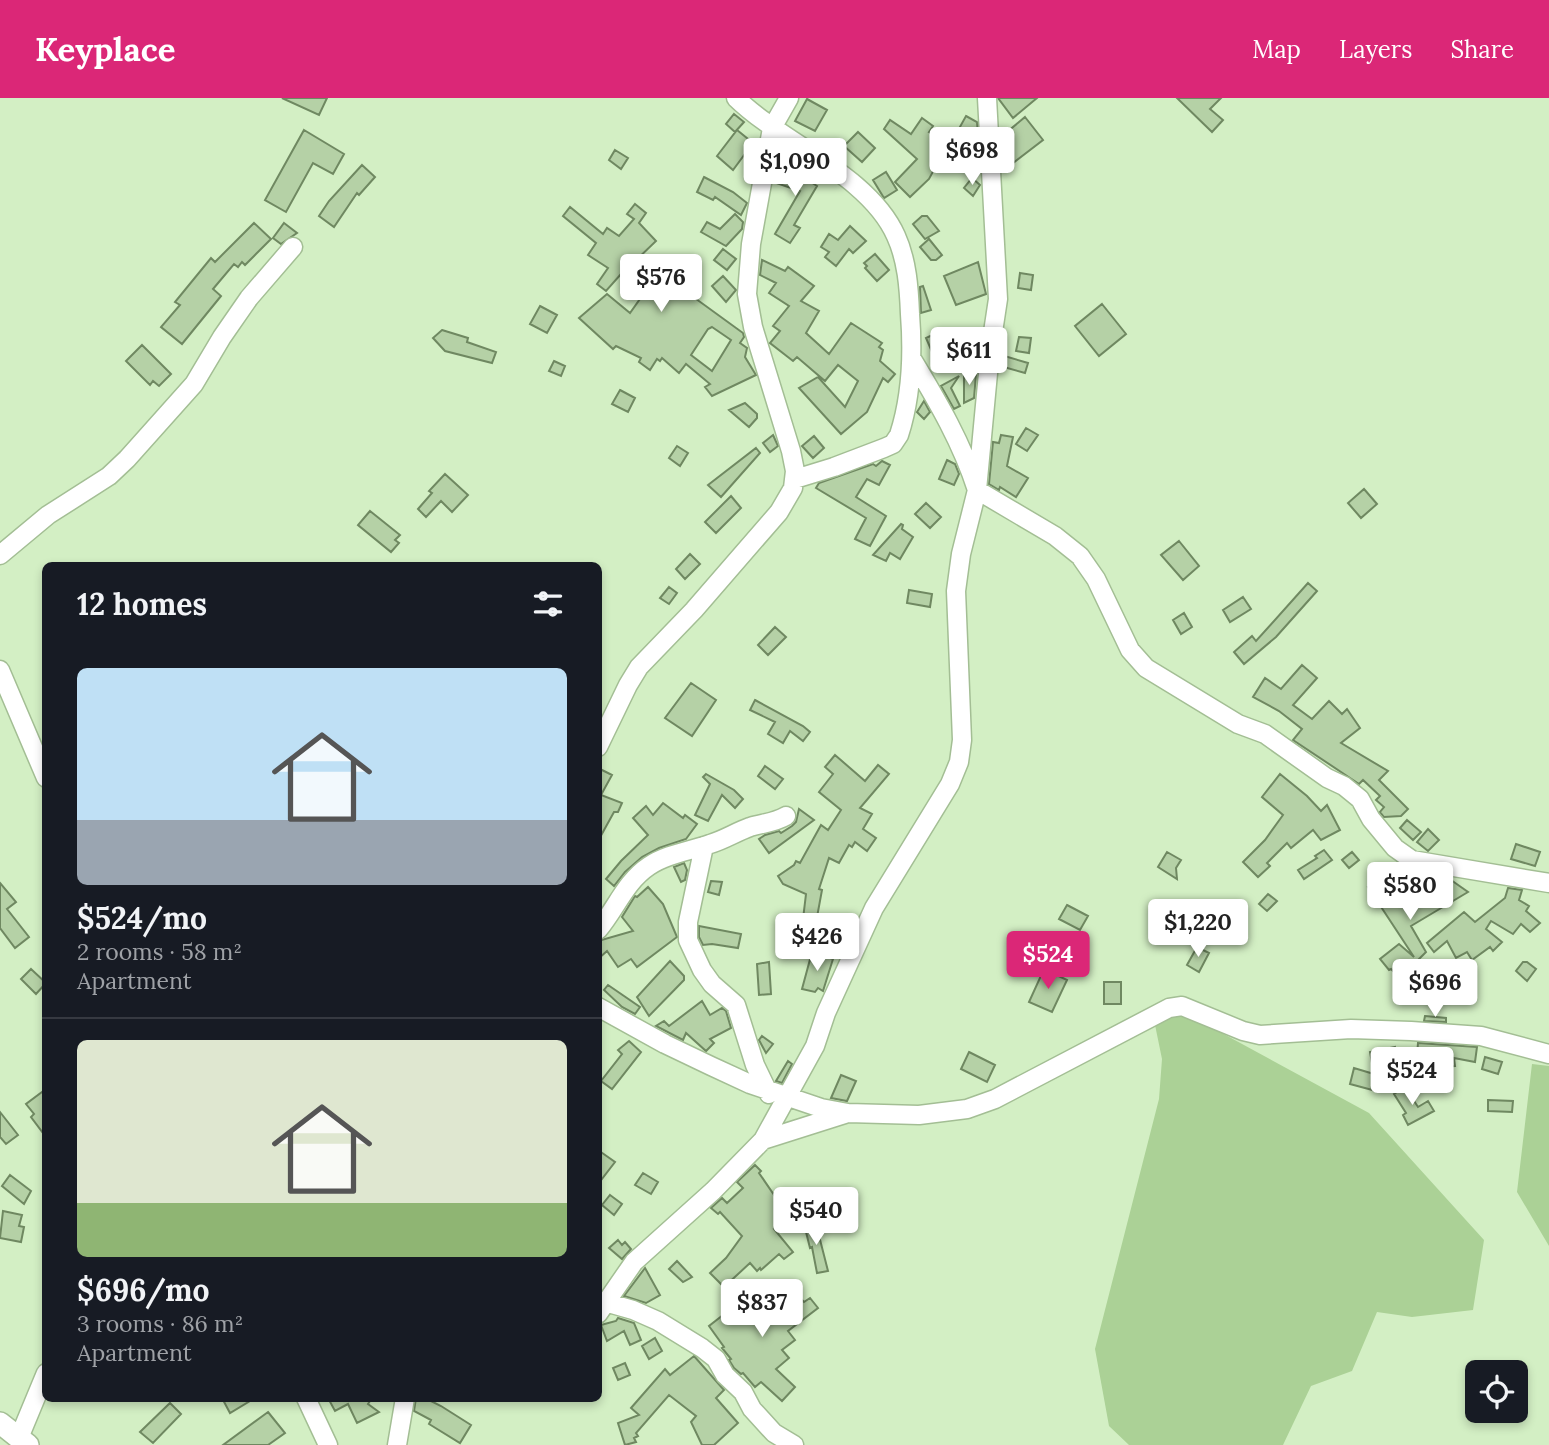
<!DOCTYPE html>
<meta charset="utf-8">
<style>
:root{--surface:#171b24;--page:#242831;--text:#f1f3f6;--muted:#9ea1a6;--line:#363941;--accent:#db2777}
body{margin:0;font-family:Lora,serif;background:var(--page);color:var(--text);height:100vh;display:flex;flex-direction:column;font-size:26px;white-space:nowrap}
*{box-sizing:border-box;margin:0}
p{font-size:23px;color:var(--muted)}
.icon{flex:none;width:38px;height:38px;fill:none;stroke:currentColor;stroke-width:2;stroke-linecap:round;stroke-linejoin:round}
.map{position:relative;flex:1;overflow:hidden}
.panel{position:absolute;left:42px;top:464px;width:560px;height:840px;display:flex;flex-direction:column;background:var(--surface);border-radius:10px;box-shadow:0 4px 10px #0003}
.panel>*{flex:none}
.tools{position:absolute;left:1465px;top:1262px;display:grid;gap:14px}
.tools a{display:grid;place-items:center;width:63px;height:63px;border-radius:10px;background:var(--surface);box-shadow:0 4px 10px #0003;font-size:35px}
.price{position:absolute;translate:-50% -60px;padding:0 16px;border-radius:7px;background:#fff;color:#222;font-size:23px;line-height:46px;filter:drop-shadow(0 2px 4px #0008)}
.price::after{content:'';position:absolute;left:50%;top:42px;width:21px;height:16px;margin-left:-10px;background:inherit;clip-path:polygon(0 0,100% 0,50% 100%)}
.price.current{background:var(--accent);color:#fff}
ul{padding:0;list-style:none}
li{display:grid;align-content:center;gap:14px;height:371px;padding:0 35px}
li+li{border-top:2px solid var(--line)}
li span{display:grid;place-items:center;height:217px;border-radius:10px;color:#555}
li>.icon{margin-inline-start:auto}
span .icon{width:126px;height:126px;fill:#fffc;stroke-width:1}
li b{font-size:30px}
h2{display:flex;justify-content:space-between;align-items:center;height:84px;padding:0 35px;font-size:30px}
header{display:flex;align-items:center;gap:42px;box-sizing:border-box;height:98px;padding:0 35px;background:var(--accent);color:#fff}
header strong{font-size:33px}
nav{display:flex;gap:38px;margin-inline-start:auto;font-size:24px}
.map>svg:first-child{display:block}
</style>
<header>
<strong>Keyplace</strong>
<nav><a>Map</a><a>Layers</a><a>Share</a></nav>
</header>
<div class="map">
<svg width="1549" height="1347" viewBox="0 0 1549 1347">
<rect width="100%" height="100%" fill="#d3efc4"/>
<path fill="#abd196" d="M1185 915 1369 1015 1484 1142 1473 1212 1412 1219 1377 1214 1352 1273 1311 1288 1283 1347H1129L1109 1328 1095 1251 1159 1001 1162 961 1154 922Z
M1532 966 1549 968V1148L1517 1094Z"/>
<path fill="#b5d1a6" stroke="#6f8861" stroke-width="2" fill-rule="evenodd" d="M282 0H327L319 17Z
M998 0H1037L1013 20Z
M1177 0H1221L1210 11 1223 22 1212 34Z
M807 1 827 12 815 33 795 23Z
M734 16 744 24 735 34 726 26Z
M966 18 977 24 978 38 974 46 956 36Z
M1025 19 1043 42 1013 65 1001 49V39Z
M922 20 933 28 929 34 949 44 929 81 910 99 895 84 917 61 884 31 890 22 911 36Z
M304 32 344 56 333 76 313 65 286 114 265 102Z
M737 32 753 45 733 72 717 58Z
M858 34 875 50 862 64 844 48Z
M615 52 628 60 621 71 609 62Z
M796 59 807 66 800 77 817 88 794 127 800 130 790 145 775 136 800 93 776 85 781 72 787 74Z
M362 67 375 79 359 97 357 95 334 129 319 118 329 103Z
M886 74 897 92 884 100 873 82Z
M704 79 733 94 747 105 741 117 715 99 713 102 697 94Z
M972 80 980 87 973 98 964 90Z
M635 106 646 115 639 125 656 143 630 168 650 189 658 175 670 182 743 235 744 239 740 245 747 250 745 259 756 277 712 298 705 289 710 286 686 266 679 275 662 260 660 263 657 261 650 272 639 264 641 260 616 248 613 251 579 220 607 196 630 215 642 198 621 176 606 193 597 186 608 170 588 157 596 145 563 118 570 109 603 136 607 130 619 138 634 121 627 116ZM712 229 731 242 712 273 691 257 708 231Z
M735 116 743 124 742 131 726 148 701 134 707 124 720 131Z
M922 118H927L939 133 925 141 913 126Z
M254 125 271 141 245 167 242 164 238 169 234 166 213 191 221 198 182 246 161 229 180 207 175 204 211 160 215 164Z
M284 125 297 135 281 146 273 140Z
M850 128 866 143 853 155 849 151 836 168 825 159 829 154 821 149 829 136 838 142Z
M929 141 942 157 936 162H931L920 149Z
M723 151 736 161 727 172 714 162Z
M875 156 889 172 877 183 865 170 867 168 864 165Z
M762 162 785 173 788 169 814 188 801 203 819 213 806 235 829 256 851 225 882 245 879 249 883 252 880 263 895 276 888 284 883 280 867 314 841 336 799 290 818 279 845 309 858 283 838 267 825 283 797 259 793 263 770 245 780 233 773 228 789 208 769 195 776 185 760 177Z
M978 164 986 196 956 207 944 178Z
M1020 175 1033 177 1031 192 1018 190Z
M723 178 736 192 726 204 712 188Z
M923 188 931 212 921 215 920 189Z
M1102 206 1126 236 1099 258 1075 228Z
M540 208 557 217 547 235 530 226Z
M442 232 468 240 467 244 496 254 492 265 445 253 433 240Z
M939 234 943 248 936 263 926 240Z
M1019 239 1031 240 1029 255 1016 253Z
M142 247 171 276 159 288 153 283 150 287 126 263Z
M1001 257 1028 265 1025 275 1000 268Z
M554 263 565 268 561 278 549 273Z
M964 276H976L974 300 964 305Z
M959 278 951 290 960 308 954 311 941 288Z
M620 292 635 300 628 314 612 306Z
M924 303 930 314 924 321 917 314Z
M745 305 757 316V320L749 329 729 312Z
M1026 330 1038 337 1027 353 1016 346Z
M773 337 778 348 770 354 763 345Z
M1001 337 1013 339 1007 368 1028 380 1016 399 1000 389 999 392 989 386 993 344 999 345Z
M814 338 824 350 813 360 802 348Z
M677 348 688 355 680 368 669 360Z
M756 350 760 355 721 399 708 387Z
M947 362 955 366 959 376 954 387 939 381Z
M882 363 890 367 879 387 867 381 856 399 886 418 870 448 855 441 866 420 816 390 819 385 873 366 876 368Z
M445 376 468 397 452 414 441 403 426 419 418 411 432 395 429 393Z
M1364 391 1377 406 1361 420 1348 405Z
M731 398 741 410 716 435 705 424Z
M926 405 941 419 930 430 915 416Z
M370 413 400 437 395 442 399 445 391 454 358 427Z
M901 426 903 427 902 431 913 439 900 461 890 455 886 463 873 457Z
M1179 443 1199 468 1183 482 1161 457Z
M690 456 700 466 685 481 676 471Z
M1308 485 1317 493 1276 539 1244 566 1234 554 1252 538 1256 543Z
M669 489 677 495 669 506 660 500Z
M909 492 932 496 930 509 907 505Z
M1243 499 1251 511 1230 524 1223 512Z
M1184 515 1192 529 1181 536 1173 522Z
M775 529 786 539 768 557 758 547Z
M1302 567 1317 580 1293 607 1312 621 1329 603 1342 616 1347 611 1360 630 1341 645 1388 673 1379 682 1408 711 1401 718 1384 719 1380 714 1384 709 1376 702 1380 698 1363 682 1359 686 1293 642 1302 631 1279 613 1253 599 1265 580 1281 591Z
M691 585 716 602 692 638 665 620Z
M755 602 803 628 810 634 803 643 790 633 783 645 768 636 775 624 750 612Z
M835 657 865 683 878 667 889 676 860 710 872 716 863 731 876 740 867 753 855 744 852 749 849 747 839 765 829 760 819 791 822 792 815 830H817L810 854 794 849 803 821 806 796 783 786 778 778 794 767 796 763 800 765 821 727 828 732 841 712 819 694 833 676 825 669Z
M765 668 783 681 775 691 758 678Z
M598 670 612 677 601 697 622 705 618 714H614L598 743Z
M706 676 734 692 743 701 735 710 722 697 708 723 695 717 710 686 703 679Z
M1280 676 1307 698 1321 713 1327 707 1340 732 1321 742 1313 732 1291 750 1287 745 1267 765 1270 768 1258 779 1243 764 1265 742 1283 717 1262 699Z
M663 705 683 720 685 717 697 726 686 741 659 750 642 759 625 774 614 788 606 781 621 763 648 737 633 720 646 708 653 717Z
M799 711 814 722 769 755 759 741 765 737 779 733 781 735 792 728 796 724Z
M1407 722 1421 734 1413 742 1400 730Z
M1428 731 1439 742 1428 753 1417 744Z
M1516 746 1540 754 1535 768 1511 761Z
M1324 752 1332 762 1304 781 1298 772 1317 760 1315 758Z
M1167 754 1181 762 1176 770 1177 781 1158 769Z
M1352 754 1359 762 1349 770 1342 762Z
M684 765 687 772 685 782 681 784 674 769Z
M1407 778 1416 791 1422 786 1430 796 1447 787 1451 782 1468 794 1411 828 1426 854 1411 869 1426 885 1416 895 1391 871 1389 872 1380 861 1399 846 1414 859 1368 789 1380 781 1388 793Z
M711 783 722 784 719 797 708 794Z
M0 785 16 804 7 811 29 839 15 850 0 830Z
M648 789 663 806 677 839 637 869 631 861 618 869 607 853 598 861V843L633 833 622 819 635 798 637 799Z
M1508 790 1522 792 1519 802 1529 808 1526 813 1540 825 1530 834 1521 826 1513 836 1491 823 1486 831 1502 844 1493 853 1490 849 1472 862 1467 854 1456 860 1447 843 1434 854 1427 845 1464 814 1475 824 1505 800Z
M1268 796 1277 803 1267 813 1259 806Z
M1067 807 1088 818 1080 832 1059 821Z
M699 828 741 836 738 850 712 846 703 847 699 839Z
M1197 849 1209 855 1199 874 1187 867Z
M812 854 833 861 823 893 818 890 815 894 802 891Z
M670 863 684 878V882L649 918 637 899Z
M769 864 771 896 759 897 757 866Z
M1523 864H1527L1536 871 1527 883 1516 873Z
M31 871 46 885 36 896 21 881Z
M1044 871 1067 882 1052 914 1029 904Z
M1104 884H1121V906H1104Z
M608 887 640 909 635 916 622 909 604 892Z
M702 903 710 917 722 910 726 913 731 930 710 941 714 945 706 953 686 935 683 942 656 928 664 923 669 928Z
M1425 918 1446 920V924L1424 923Z
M762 938 773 946 766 955 759 942Z
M629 943 641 954 612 991 601 983 622 956 618 952Z
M1418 945 1477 949 1475 964 1454 960 1455 968 1416 970Z
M1395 949 1397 963 1383 966 1376 993 1350 986 1354 970 1374 976 1370 954Z
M969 954 995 967 987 984 961 971Z
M1485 959 1502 964 1498 976 1482 971Z
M788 963 792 966 782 985 776 983Z
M841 977 856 983 847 1003 831 1000Z
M1405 989 1418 1009 1428 1003 1434 1013 1408 1027 1403 1017 1406 1015 1394 996Z
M46 991V1039L31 1019 34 1016 26 1006Z
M1488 1002 1513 1003 1512 1014 1488 1013Z
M0 1014 18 1037 6 1046 0 1039Z
M598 1052 615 1064 598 1086Z
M755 1067 761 1073 759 1075 783 1110 787 1108 793 1117 774 1131 793 1154 784 1161 779 1156 761 1172 760 1170 757 1173 750 1165 724 1189 710 1175 726 1160 742 1138 720 1114 718 1116 711 1110 722 1100 727 1105 743 1090 737 1084Z
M643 1075 658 1084 651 1096 635 1087Z
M10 1077 31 1093 24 1106 2 1088Z
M610 1097 622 1106 614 1117 602 1107Z
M3 1113 22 1117 19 1128 24 1129 21 1144 0 1140Z
M815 1122 828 1173 817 1175 812 1149 810 1150 805 1130 808 1129 807 1123Z
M618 1142 622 1147 625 1144 631 1151 622 1161 609 1150Z
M677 1163 692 1179 683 1184 669 1171Z
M645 1170 660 1197 646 1205 624 1198Z
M792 1192 804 1204 810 1200 818 1210 788 1233 795 1242 782 1252 789 1260 776 1271 795 1289 782 1303 761 1284 755 1289 743 1275 741 1276 734 1270 729 1262 731 1261 722 1250 724 1249 709 1228 723 1217 743 1197 761 1214Z
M618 1220 634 1225 641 1242 630 1247 624 1233 607 1243 601 1227 616 1223Z
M655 1240 662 1253 649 1261 642 1248Z
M694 1258 724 1292 716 1300 738 1325 714 1347H702L691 1324 696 1318 669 1297 636 1335 638 1338 634 1340 636 1344 625 1347 618 1325 639 1317 631 1310 665 1271 670 1277Z
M625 1265 630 1277 618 1282 613 1270Z
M222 1300H255L230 1315Z
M328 1300H372L368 1306 379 1314 357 1325 348 1306 335 1313Z
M416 1300H425L441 1308 471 1327 460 1345 429 1326 431 1322 414 1313Z
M170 1305 181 1316 153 1345 140 1334Z
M268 1314 285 1335 268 1347H223Z"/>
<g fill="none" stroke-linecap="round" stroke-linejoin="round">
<g stroke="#a3be94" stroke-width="21">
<path id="minor" d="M736 0C782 45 869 77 896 138 907 162 909 190 910 216 913 255 911 300 899 337L893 346 884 350 834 369 795 381
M912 261C938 304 962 345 977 392L1055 438 1080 458 1096 481 1130 552 1146 570 1238 626 1265 636 1327 680 1344 688 1360 701 1371 721 1395 750 1412 762 1549 785
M0 457 48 417 109 378 127 361 194 286 222 239 249 200 293 149
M0 572 46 680
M598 649 628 587 639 569 694 512 779 414 793 390 795 373 791 353 753 229 747 196 751 146 772 30 789 0
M704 748 688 824V842L702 872 712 886 736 907 755 967 769 996
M598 832C616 811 625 784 649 768 667 756 690 753 710 746 724 742 736 734 750 729 763 725 774 725 786 718
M598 909 665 946 711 968 750 986 821 1010 848 1015 919 1017 967 1011 995 1001 1169 910 1182 908 1243 933 1260 937 1351 931 1411 933 1481 938 1549 956
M763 1042 815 948 826 915 874 810 950 686 959 664 962 642 956 493 961 456 977 392 990 254 998 201 987 0
M605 1204 633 1212 658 1223 702 1250 716 1261 725 1277 743 1294 752 1311 774 1335 794 1347
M598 1216 634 1164 713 1093 763 1042 845 1016
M306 1300 328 1347
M19 1340 46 1275
M397 1347 405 1300"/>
</g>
<g stroke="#a3be94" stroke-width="24">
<path id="major" d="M0 1325 28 1347"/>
</g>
<use href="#minor" stroke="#fff" stroke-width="18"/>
<use href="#major" stroke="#fff" stroke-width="21"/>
</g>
</svg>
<div class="tools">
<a><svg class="icon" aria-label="locate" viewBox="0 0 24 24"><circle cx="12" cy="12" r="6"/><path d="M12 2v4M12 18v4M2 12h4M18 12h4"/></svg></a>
</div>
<b class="price" style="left:972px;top:89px">$698</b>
<b class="price" style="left:795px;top:100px">$1,090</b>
<b class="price" style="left:661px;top:216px">$576</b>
<b class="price" style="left:969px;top:289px">$611</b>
<b class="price" style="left:1410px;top:824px">$580</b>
<b class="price" style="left:1198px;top:861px">$1,220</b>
<b class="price" style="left:817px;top:875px">$426</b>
<b class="price current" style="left:1048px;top:893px">$524</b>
<b class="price" style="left:1435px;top:921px">$696</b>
<b class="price" style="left:1412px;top:1009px">$524</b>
<b class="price" style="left:816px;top:1149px">$540</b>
<b class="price" style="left:762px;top:1241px">$837</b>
<section class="panel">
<h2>12 homes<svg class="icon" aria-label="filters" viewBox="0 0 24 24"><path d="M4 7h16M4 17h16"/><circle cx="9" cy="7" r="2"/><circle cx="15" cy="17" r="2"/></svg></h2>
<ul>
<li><span style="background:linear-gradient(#bfe0f5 70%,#9aa5b1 0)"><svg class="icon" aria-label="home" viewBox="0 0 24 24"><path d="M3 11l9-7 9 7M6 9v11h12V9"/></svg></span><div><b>$524/mo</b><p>2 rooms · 58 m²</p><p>Apartment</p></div></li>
<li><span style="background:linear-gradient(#dfe7d0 75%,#8fb573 0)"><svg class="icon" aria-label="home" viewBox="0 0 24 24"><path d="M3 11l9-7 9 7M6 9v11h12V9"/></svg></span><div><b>$696/mo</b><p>3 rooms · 86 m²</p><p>Apartment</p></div></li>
</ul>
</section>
</div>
